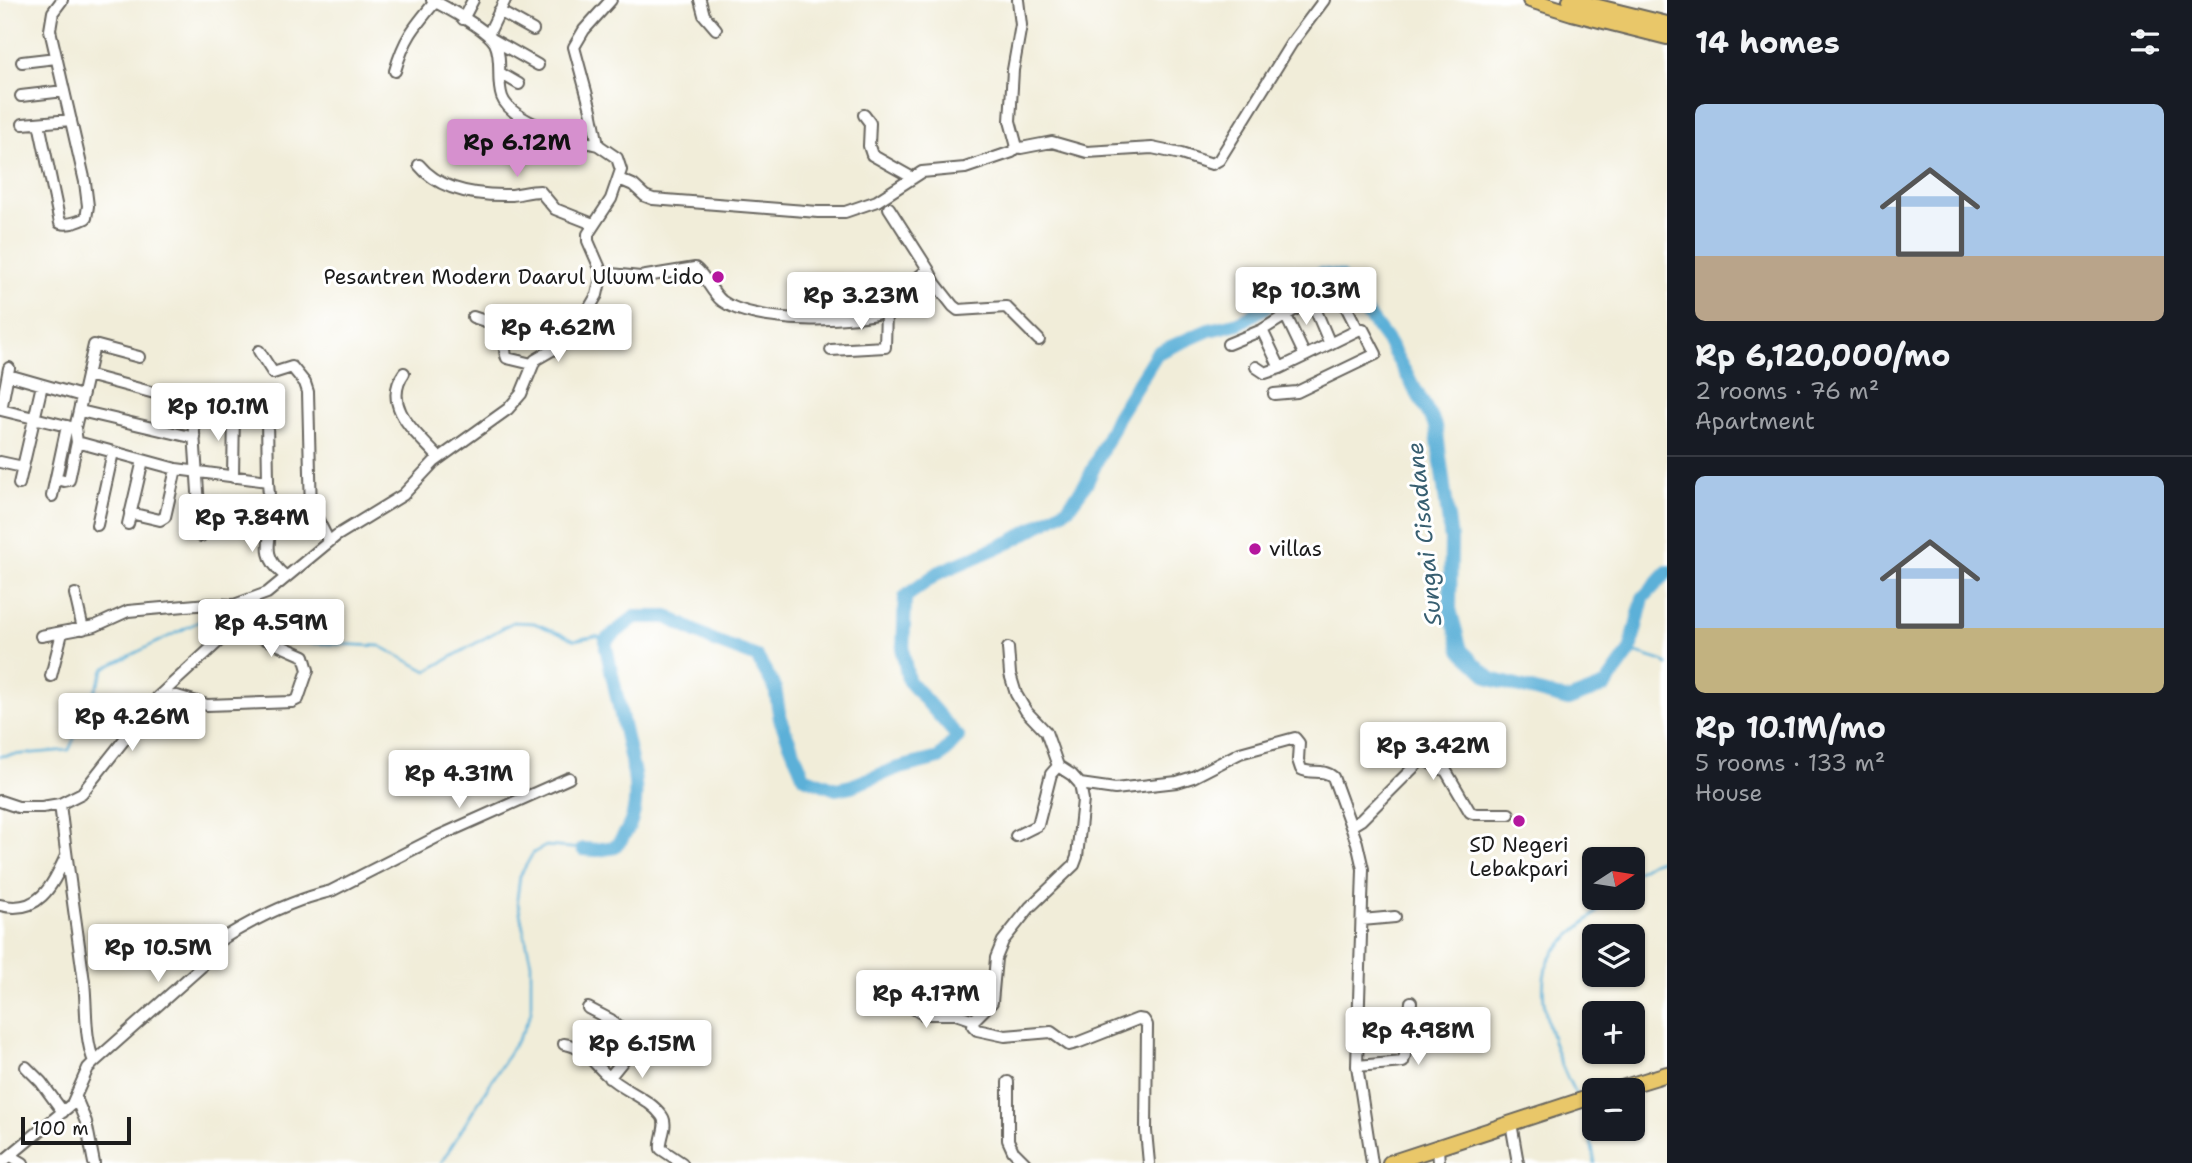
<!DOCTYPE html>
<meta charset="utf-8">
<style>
:root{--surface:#171b24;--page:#242831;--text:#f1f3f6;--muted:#9ea1a6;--line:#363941;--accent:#d690ce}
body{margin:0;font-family:"Shantell Sans",sans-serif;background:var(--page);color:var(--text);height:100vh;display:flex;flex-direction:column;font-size:26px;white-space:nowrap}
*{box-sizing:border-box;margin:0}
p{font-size:23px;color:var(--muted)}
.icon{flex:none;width:38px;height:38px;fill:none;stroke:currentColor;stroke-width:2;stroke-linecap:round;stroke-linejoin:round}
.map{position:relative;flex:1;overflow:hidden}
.details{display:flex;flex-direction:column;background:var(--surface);width:525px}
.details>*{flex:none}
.needle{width:46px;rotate:78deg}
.tools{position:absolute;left:1582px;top:847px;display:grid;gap:14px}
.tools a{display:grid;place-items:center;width:63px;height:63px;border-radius:10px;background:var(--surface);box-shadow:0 2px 5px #0004;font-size:35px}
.scale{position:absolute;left:21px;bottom:18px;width:110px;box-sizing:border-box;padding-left:7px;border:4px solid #1c1c1c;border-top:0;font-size:19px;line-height:24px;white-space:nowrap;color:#1c1c1c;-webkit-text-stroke:5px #fff;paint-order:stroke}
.price{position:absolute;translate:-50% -60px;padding:0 16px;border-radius:7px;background:#fff;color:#222;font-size:23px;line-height:46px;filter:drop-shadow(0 2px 4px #0008)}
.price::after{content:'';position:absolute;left:50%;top:42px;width:21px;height:16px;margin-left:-10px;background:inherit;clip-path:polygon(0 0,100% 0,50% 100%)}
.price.selected{background:var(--accent);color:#111}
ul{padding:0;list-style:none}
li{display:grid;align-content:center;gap:14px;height:371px;padding:0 28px}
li+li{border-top:2px solid var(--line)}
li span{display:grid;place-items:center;height:217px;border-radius:10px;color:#555}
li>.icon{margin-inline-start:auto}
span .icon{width:126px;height:126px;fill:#fffc;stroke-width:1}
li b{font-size:30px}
h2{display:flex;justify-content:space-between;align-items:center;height:84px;padding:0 28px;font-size:30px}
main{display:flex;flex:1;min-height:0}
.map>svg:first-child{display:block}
</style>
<main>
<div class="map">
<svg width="1667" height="1163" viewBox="0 0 1667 1163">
<rect width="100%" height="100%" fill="#fff"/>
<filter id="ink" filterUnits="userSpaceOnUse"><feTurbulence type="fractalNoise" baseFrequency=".0143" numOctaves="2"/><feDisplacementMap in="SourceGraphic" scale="14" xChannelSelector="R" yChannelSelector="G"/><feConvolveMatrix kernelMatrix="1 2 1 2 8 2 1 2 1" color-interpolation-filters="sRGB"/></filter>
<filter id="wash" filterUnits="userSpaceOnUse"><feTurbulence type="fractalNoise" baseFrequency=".00686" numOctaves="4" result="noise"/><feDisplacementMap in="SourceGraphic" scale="28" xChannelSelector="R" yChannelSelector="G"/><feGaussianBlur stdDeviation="1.57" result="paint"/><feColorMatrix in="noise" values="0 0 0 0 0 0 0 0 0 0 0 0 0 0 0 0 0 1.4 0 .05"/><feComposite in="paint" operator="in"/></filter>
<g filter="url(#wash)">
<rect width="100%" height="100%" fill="#f1edd9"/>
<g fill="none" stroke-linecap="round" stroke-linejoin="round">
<path stroke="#5bb0d8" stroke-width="2.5" d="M232 619 247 621 308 643 380 646 427 671 513 622 534 623 575 640 596 636 606 640
M1630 651 1662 661 1667 665
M0 756 69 750 105 668 198 622 226 618
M1633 874 1651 863 1667 858
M1577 1097C1558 1062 1527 987 1554 952 1570 932 1594 919 1609 898
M1581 1106 1586 1115 1595 1163
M441 1163 524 1029 531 1012V963L517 899 520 876 533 853 546 846 583 849"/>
<path stroke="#5bb0d8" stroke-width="14" d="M583 849 597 850 615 847C635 825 638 803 634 774L606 647V640L635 617H667L712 640 757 657 775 688 780 719 804 777 836 789 851 786 895 769 939 758 958 737 908 680 903 653 905 597 938 573 1012 541 1068 508 1087 482 1117 417 1157 353 1209 330 1239 323 1320 274 1340 277 1388 342 1436 426 1451 540 1450 609 1461 650 1491 679 1568 700 1605 686 1630 651 1643 598 1667 572"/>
</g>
</g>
<g filter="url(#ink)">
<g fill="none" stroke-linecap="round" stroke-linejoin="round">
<g stroke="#67655e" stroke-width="14">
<path id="minor" d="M432 0C447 8 487 29 495 43 503 59 496 80 502 97 511 122 574 140 598 145
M700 0 704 15 716 29
M1018 0 1021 25 1013 70 1010 121 1017 147 1021 148 1052 142 1087 152 1152 148 1181 154 1212 164 1219 160 1291 44 1324 0
M499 11 533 30
M463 19 473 0
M488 35 505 0
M492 39 538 65
M22 62 56 58
M395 71C404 39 414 27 435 2
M500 73 519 84
M21 96 64 91
M864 115 870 123 869 146 872 155 913 178
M39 123 60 223C68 225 78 222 86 218L88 206 85 182 50 30 53 12 62 0
M23 124 71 120
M419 165C440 191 479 196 512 195 521 194 530 191 540 191L555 209 593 224
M619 179 633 185 645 196 653 199 818 212H845L877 201 922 172 965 168 1012 152 1017 147
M889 208 928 269
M602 273 640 277 695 268C706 276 711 292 722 301 753 324 857 324 892 309L903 290 928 269 935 283 953 306 958 310 1006 307 1039 340
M1311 299 1330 344
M473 317 503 327C511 336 501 347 507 358L532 364
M1228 344 1262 330 1318 295 1337 289 1358 330 1363 329 1376 354 1297 392 1274 394
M831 350 885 347 886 311
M259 351 273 373 292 367 305 383 308 392 311 513
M1305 356 1358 330
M139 357 94 345 75 428 77 442 176 469 268 481 270 511 277 514 311 513 318 520 329 542
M1256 367 1265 373 1280 368 1262 330
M9 368 1 410 75 428
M1280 368 1305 356 1286 316
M404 373C380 407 419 435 439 458
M8 375 82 396
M87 375 192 403 201 536
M80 411 195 438
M267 418 268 481
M0 462 23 467
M233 477 234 410
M56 479 64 481 69 480 77 442
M19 484 42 385
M52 496 67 426
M130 513 160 520 165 517 176 469
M273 513C270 542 260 555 285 576
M128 524 143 460
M97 525 113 452
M75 594 83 629
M41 636 95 626 128 611 208 604 234 605
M1008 648 1010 674 1016 694 1026 711 1046 732 1058 766 1072 775 1080 784 1083 800 1077 857 1074 865 1030 907 1003 941 996 958 992 1002 974 1020 973 1026 977 1030 1005 1036 1051 1032 1069 1045 1077 1043 1138 1019 1144 1020 1147 1025 1146 1131 1149 1163
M51 676 62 633
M158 697 177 696 207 705 292 702 298 699 308 670 304 656 236 626H226
M1080 784 1115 789 1177 782 1193 777 1240 753 1295 738 1299 743 1298 760 1301 769C1311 775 1323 768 1333 777L1357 843 1363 869 1357 1066 1372 1163
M0 801 18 807H42L60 804 82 793 158 697 219 641 234 605 267 593 336 536 403 495 434 462 508 409 521 394 535 360 561 345 580 324 597 295 602 273 588 241V234L611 199 621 170 617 158 598 145 591 110 574 47 584 30 611 0
M60 804C67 863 76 922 84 982 87 1009 84 1036 94 1062
M1351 826 1361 820 1422 759 1446 771 1470 812 1476 814H1509
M1016 836 1038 825 1051 774 1058 766
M0 905C39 915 52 886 66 856
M1362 920 1395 917
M900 1000 923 1014H956L974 1020
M588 1008 611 1020 634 1042V1047L609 1078
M564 1044C584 1046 594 1064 608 1076 624 1091 649 1098 662 1116 669 1126 659 1138 661 1149L682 1163
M1357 1066 1403 1062 1405 1055 1411 1002
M26 1067 41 1082 63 1112
M1008 1082V1140L1013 1151 1025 1163
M76 1098 86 1122 94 1163
M1511 1123 1518 1163
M1438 1149 1439 1163
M11 1156 23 1163
M1 1163 72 1104 88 1068 94 1062 201 967 210 948 214 944C250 921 289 901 331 891L439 836 569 778"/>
</g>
<g stroke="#67655e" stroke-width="18">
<path id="highway" d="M1530 0 1572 13 1667 37
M1570 0 1667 24
M1615 1090 1667 1074
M1390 1163 1594 1096"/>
</g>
<use href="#minor" stroke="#fff" stroke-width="10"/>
<use href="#highway" stroke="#e9c769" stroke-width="14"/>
</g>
</g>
<g fill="#b5179e" stroke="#fff" stroke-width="2.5">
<circle cx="718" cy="277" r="7"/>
<circle cx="1255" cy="549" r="7"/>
<circle cx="1519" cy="821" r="7"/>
</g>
<g text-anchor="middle" stroke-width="6" stroke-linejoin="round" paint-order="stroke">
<g font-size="21" fill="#1c1c1c" stroke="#fff" text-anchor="end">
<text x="704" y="284">Pesantren Modern Daarul Uluum Lido</text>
<text x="1269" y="556" text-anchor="start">villas</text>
<text x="1519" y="852" text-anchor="middle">SD Negeri<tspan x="1519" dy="24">Lebakpari</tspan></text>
</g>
<g font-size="23" font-style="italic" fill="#385f71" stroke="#fff">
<text transform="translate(1424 534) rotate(-96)" y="8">Sungai Cisadane</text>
</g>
</g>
</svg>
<div class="tools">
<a><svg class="needle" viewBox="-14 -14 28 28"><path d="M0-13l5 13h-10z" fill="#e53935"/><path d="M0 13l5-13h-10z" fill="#9ea1a6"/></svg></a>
<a><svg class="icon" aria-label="layers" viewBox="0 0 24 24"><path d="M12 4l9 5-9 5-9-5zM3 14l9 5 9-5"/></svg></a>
<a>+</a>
<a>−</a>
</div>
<div class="scale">100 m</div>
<b class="price selected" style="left:517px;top:179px">Rp 6.12M</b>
<b class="price" style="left:1306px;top:327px">Rp 10.3M</b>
<b class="price" style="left:861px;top:332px">Rp 3.23M</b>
<b class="price" style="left:558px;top:364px">Rp 4.62M</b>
<b class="price" style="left:218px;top:443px">Rp 10.1M</b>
<b class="price" style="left:252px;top:554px">Rp 7.84M</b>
<b class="price" style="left:271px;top:659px">Rp 4.59M</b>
<b class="price" style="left:132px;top:753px">Rp 4.26M</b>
<b class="price" style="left:1433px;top:782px">Rp 3.42M</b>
<b class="price" style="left:459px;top:810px">Rp 4.31M</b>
<b class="price" style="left:158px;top:984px">Rp 10.5M</b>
<b class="price" style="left:926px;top:1030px">Rp 4.17M</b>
<b class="price" style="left:1418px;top:1067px">Rp 4.98M</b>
<b class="price" style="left:642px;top:1080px">Rp 6.15M</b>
</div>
<section class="details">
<h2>14 homes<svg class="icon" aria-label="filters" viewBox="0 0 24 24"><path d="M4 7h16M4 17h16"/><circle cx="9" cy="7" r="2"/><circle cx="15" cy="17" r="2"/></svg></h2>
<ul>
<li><span style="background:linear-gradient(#a9c7e8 70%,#b9a48a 0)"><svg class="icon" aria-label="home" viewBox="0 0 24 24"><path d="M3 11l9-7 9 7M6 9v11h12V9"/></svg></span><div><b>Rp 6,120,000/mo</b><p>2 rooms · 76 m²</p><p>Apartment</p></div></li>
<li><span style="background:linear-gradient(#a9c7e8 70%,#c2b280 0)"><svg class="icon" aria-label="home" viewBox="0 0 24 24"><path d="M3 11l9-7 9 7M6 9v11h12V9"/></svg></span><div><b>Rp 10.1M/mo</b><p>5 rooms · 133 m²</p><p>House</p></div></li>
</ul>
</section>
</main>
